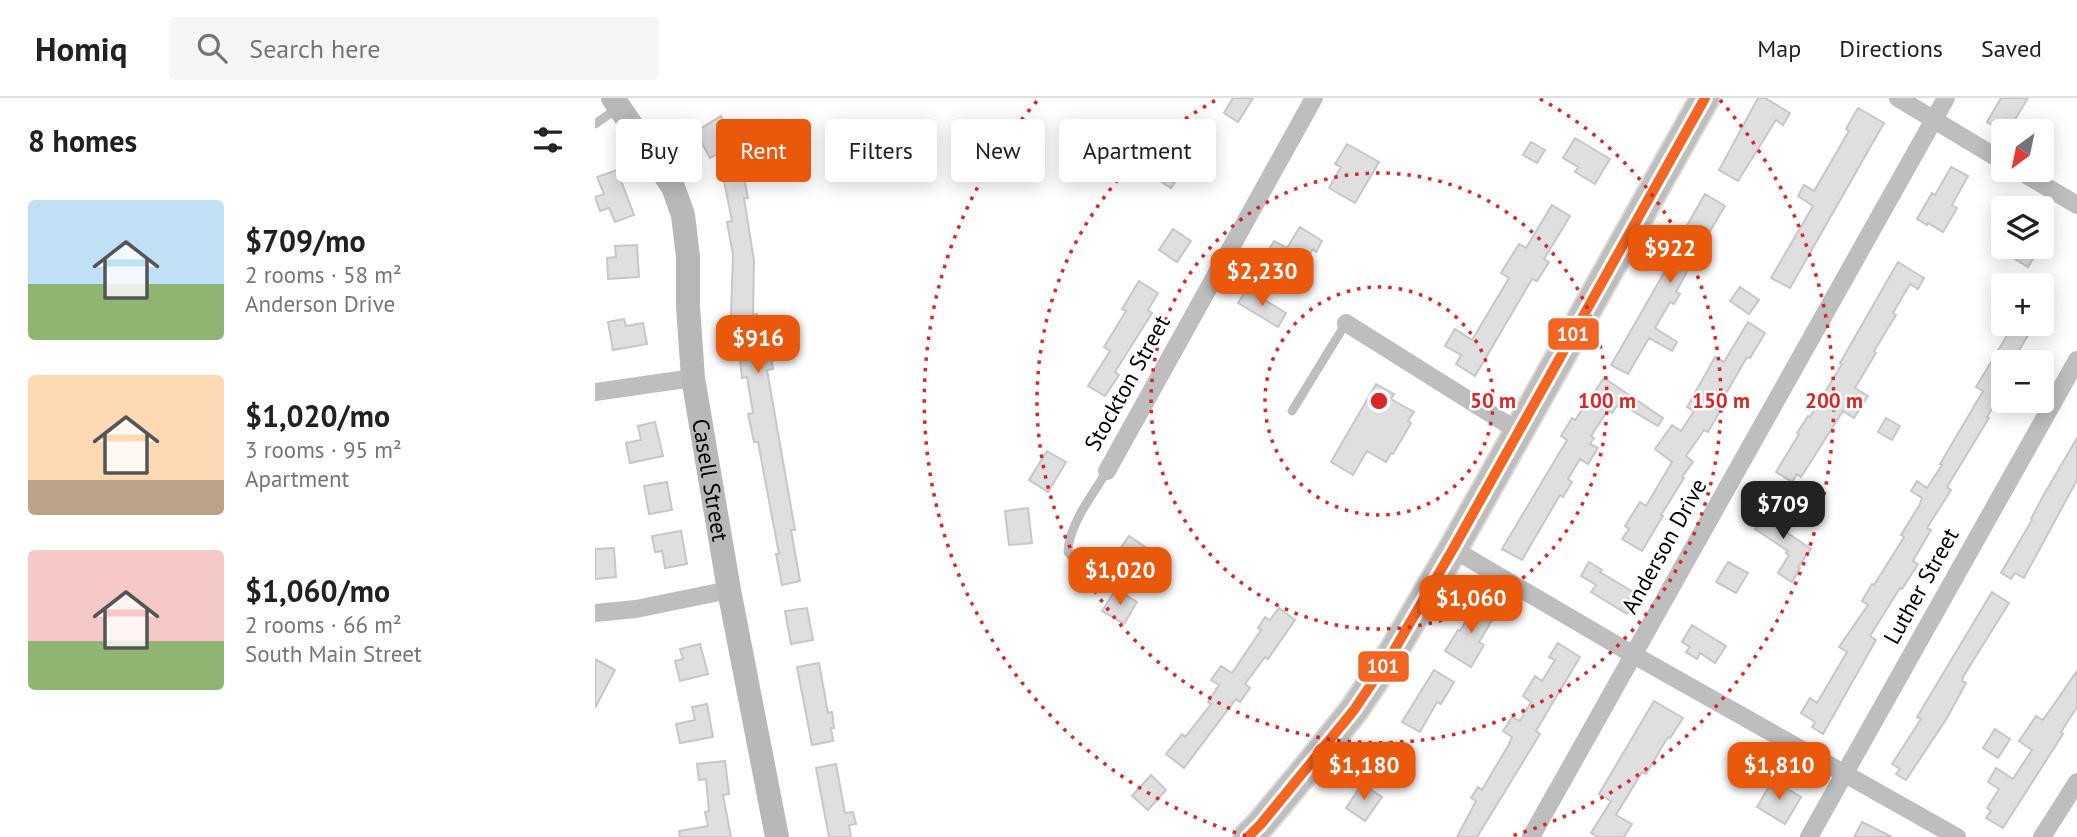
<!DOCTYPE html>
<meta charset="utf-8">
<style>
:root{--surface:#fff;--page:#f6f6f6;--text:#202124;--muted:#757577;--line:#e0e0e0;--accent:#ea580c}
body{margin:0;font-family:"PT Sans",sans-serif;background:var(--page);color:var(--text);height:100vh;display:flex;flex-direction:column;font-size:26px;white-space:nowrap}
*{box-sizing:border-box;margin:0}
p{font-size:23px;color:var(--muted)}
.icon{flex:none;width:38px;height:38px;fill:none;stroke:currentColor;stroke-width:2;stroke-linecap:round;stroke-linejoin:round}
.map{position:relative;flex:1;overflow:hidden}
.panel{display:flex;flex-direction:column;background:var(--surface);width:595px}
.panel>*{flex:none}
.top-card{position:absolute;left:21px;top:21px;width:665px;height:63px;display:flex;gap:14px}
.needle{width:46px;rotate:213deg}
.fabs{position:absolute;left:1396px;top:21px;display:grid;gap:14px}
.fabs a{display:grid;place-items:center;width:63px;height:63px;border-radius:7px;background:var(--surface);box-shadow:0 4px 18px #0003;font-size:35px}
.price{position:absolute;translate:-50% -60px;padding:0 16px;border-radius:14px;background:var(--accent);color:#fff;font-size:23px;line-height:46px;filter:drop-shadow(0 2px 4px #0008)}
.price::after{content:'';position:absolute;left:50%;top:42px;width:21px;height:16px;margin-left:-10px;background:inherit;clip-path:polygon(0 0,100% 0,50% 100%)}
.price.current{background:#222;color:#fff}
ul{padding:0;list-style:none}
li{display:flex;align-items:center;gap:21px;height:175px;padding:0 28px}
li span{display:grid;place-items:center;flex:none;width:196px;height:140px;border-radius:7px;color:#555}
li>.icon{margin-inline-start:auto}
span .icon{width:84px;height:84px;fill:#fffc;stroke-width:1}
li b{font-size:30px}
h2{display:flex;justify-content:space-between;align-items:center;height:84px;padding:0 28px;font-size:30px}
.chip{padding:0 24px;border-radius:7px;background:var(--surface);box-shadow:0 4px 18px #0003;font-size:24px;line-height:63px}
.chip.current{background:var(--accent);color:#fff}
header{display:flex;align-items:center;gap:42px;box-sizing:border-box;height:98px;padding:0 35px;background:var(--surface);border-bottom:2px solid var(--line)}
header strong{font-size:33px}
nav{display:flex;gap:38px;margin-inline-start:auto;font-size:24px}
.search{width:490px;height:63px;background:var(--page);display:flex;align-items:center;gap:18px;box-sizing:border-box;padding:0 24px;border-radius:7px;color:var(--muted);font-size:26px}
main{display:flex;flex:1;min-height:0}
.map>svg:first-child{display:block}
</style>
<header>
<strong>Homiq</strong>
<div class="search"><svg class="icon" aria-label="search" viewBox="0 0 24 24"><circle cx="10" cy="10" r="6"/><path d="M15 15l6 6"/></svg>Search here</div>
<nav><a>Map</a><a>Directions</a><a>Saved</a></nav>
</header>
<main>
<section class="panel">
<h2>8 homes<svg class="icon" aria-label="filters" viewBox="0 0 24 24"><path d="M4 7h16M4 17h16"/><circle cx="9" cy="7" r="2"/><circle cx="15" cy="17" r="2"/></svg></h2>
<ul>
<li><span style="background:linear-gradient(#bfe0f5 60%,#8fb573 0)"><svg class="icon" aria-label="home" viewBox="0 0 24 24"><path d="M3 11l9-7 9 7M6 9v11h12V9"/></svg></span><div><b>$709/mo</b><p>2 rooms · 58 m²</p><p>Anderson Drive</p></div></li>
<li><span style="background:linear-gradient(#ffd9b3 75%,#b9a48a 0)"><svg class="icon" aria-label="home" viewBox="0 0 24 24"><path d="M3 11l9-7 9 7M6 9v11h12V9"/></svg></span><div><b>$1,020/mo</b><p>3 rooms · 95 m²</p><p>Apartment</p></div></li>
<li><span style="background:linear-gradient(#f6c9c9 65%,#8fb573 0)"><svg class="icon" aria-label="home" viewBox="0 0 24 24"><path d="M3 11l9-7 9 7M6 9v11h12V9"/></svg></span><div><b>$1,060/mo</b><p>2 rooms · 66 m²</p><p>South Main Street</p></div></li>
</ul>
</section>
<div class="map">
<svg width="1482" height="739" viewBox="0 0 1482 739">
<rect width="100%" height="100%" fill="#fff"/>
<path fill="#dfdfdf" stroke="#c7c7c7" stroke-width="2" d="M638 0H658L643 24 629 15Z
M1163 0H1170L1195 15 1188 27 1181 22 1143 83 1124 72Z
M1406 0H1433L1418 25 1411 21 1405 32 1392 24Z
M1263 10 1289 25 1195 190 1176 180 1218 108 1203 98 1209 87 1219 93 1254 33 1251 31Z
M126 18 132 29 124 33 134 49 115 60 107 45 102 48 95 37Z
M980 40 1015 61 1000 86 980 74 983 69 968 60Z
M936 44 950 52 942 65 928 57Z
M752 46 784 64 760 105 734 90 746 69 740 66Z
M564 52 590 68 576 90 551 74Z
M147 69 153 100H149L159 163 158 217 162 216 165 260 176 258 178 271 172 272 200 432H196L205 483 187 487 181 456H184L163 344H159L153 316 158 315 152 279 147 280 142 232 135 233 134 218H136L138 157 132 124 137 123 127 73Z
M1356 69 1373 78 1357 107 1362 110 1348 134 1333 125 1332 127 1322 121 1337 95 1340 97Z
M22 72 39 117 20 124 14 110 5 113 0 99 9 96 2 79Z
M1110 96 1130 108 1103 153 1109 157 1100 172 1095 168 1081 194 1085 196 1079 206 1075 204 1060 230 1082 244 1077 253 1054 240 1033 276 1016 267 1073 168 1070 166Z
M957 107 975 118 949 161 954 164 942 183 937 181 880 278 861 266 866 257 850 248 860 231 877 242 914 180 906 175 924 146 931 150Z
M705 129 727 143 721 154 718 151 705 172 673 153 679 143 692 150Z
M578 131 596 143 582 164 564 152Z
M42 147 44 179 13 181 12 160 21 159 20 148Z
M1428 149H1445L1433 169 1420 161Z
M1303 164 1329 180 1323 191 1315 186 1298 215 1301 217 1279 253 1281 255 1260 290 1273 298 1259 320 1248 313 1206 379 1202 376 1197 384 1181 374 1204 336 1202 335 1213 318 1215 319 1247 266 1245 265Z
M544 183 563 195 553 212 557 215 520 274 524 277 510 298 493 288 515 253 509 249 531 213 527 211Z
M1145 189 1164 202 1154 216 1135 203Z
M652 191 691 215 683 229 643 205Z
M29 221 31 228 48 225 52 246 18 252 13 224Z
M1153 224 1170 235 1155 260 1152 259 1122 311 1125 313 1113 334 1109 332 1091 358 1098 364 1087 379 1089 380 1066 417 1068 418 1047 453 1027 441 1034 431 1030 428 1045 404 1051 408 1077 364 1060 351 1077 327 1086 333 1099 313 1092 309 1120 259 1129 264Z
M1419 226H1440L1417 264H1409V291L1392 319 1394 320 1352 389 1356 392 1332 430 1336 432 1318 463 1323 466 1307 491 1305 490 1275 538 1281 542 1228 636 1217 629 1220 624 1206 615 1215 600 1222 605 1252 554 1244 549 1273 507 1267 503 1277 486 1279 487 1306 444 1309 439 1306 437 1325 406 1327 400 1316 393 1322 383 1332 390 1347 367 1345 366 1388 293 1381 289Z
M1009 280 1068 320 1063 328 1024 305 1017 315 1013 312 996 338 999 340 995 346 1003 350 993 366 985 361 973 381 977 384 968 399 965 397 927 462 907 451 972 342 966 338 977 320 980 322Z
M781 286 799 296 796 301 819 314 813 323 816 325 798 356 796 355 791 364 772 353 758 377 736 364Z
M1291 320 1305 328 1297 342 1283 334Z
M60 324 68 358 35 365 31 345 46 342 43 328Z
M1482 340V382L1429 480 1420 475 1416 481 1406 475 1437 422 1436 421 1447 400Z
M452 353 471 364 453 394 434 382Z
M72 384 77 412 54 416 49 388Z
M1178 405 1194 415 1184 429 1216 451 1203 469 1205 470 1197 484 1183 475 1194 457 1191 455 1193 453 1160 431Z
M433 410 437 445 414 447 410 413Z
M86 433 92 466 70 470 67 453 60 454 57 438Z
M534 438 567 460 561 469 570 475 562 486 521 457Z
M19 450 21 479 0 481V451Z
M994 464 1007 472 1005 474 1038 494 1033 502 1039 505 1032 516 996 494 1001 487 986 478Z
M1133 464 1153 475 1141 495 1121 484Z
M521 491 542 504 529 526 507 513Z
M1397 494 1414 505 1368 579 1367 583 1371 585 1352 620 1311 682 1301 676 1305 671 1297 666 1326 621 1322 619Z
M883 502 896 509 893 515 899 519 884 544 889 547 876 569 850 553 863 532 865 533Z
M212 510 218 542 196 546 190 513Z
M684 510 700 522 673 561 670 559 650 586 655 590 645 604 641 601 589 670 571 656 587 636 590 639 616 606 613 604 624 587 616 582 626 568 637 575 666 532 663 530 670 519 675 522Z
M1097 527 1131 548 1120 565 1105 555 1102 561 1091 554 1095 549 1087 544Z
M963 545 985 559 941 633 945 636 882 739H862L881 703 876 700 883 689 887 692 914 646 917 639 908 633 917 619 925 623 936 604 928 598 940 578 947 583 960 562 954 559Z
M105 546 113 576 85 583 80 563 88 561 85 551Z
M0 561 20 572 0 610Z
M224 565 233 615 237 614 239 630H236L238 643 217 647 202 569Z
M839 572 859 584 846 606 842 604 825 634 807 624Z
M1482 573V609L1466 634 1468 636 1408 730 1391 720 1396 713 1392 710 1404 691 1393 684 1401 670 1418 681 1437 652 1424 643 1441 618 1448 622Z
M1059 603 1088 620 1075 640 1073 639 1051 676 1047 674 1021 717 1037 726 1029 739H1003L996 735 1016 703 1004 696Z
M112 606 118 639 85 645 81 626 100 622 97 609Z
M1400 631 1415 641 1403 660 1388 650Z
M793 644 812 656 808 663 812 666 804 679 783 665 789 656 786 654Z
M130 663 134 696 128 697 136 739H85L84 733 113 728 110 714 114 713 111 681 104 682 102 666Z
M241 666 250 715 258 714 261 726 254 727 256 739H234L221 670Z
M556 677 571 692 553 712 537 698Z
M1178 682 1206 699 1190 726 1162 709Z
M767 686 787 699 770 723 751 710Z
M1267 724 1297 739H1259Z"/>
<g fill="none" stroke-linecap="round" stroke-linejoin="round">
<g stroke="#dbdbdb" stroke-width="32">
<path id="primary" d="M653 739 666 726 715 667 759 612 798 554 858 451 1110 0"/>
</g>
<path stroke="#bebebe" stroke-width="9" d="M0 26 23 10
M697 313 751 225
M504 478 484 467 473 454C473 428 498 396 512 373"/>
<path stroke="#bebebe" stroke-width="18" d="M1303 0 1409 64
M1423 72 1482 107
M751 225 923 333
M0 294 98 280
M512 373 719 0
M858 451 1037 556 1362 739
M0 515 41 511 134 492
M936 739 1351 0
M1214 739 1482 262
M1447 739 1482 684"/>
<path stroke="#b8b8b8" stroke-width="24" id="s1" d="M18 0 78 89 88 117 93 159V208L98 280 134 492 182 739"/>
<use href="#primary" stroke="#bebebe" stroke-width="28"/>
<g stroke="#fff" stroke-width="16">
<path id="bus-1" d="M653 739 666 726 759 612 798 554 858 451 1110 0"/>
</g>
<use href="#bus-1" stroke="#f26522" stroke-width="10"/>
</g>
<g fill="none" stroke="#d62828" stroke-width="3.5" stroke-dasharray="3.5 7">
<circle cx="784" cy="303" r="114"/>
<circle cx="784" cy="303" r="228"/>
<path d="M945 1A342 342 0 1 1 623 1"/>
<path d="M651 738A455 455 0 0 1 443 2M1125 2A455 455 0 0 1 917 738"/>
</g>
<g text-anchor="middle" stroke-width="5" stroke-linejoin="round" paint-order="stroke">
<g font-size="23" fill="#000" stroke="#fff">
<text transform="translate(532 285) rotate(-61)" y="8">Stockton Street</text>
<text dy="8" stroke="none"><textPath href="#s1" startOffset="404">Casell Street</textPath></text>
<text transform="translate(1069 448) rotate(-61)" y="8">Anderson Drive</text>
<text transform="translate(1326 488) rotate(-61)" y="8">Luther Street</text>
</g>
</g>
<circle cx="784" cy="303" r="10" fill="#d62828" stroke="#fff" stroke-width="3.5"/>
<g font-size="21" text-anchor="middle" font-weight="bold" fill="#d62828" stroke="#fff" stroke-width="5" stroke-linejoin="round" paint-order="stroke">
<text x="898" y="310">50 m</text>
<text x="1012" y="310">100 m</text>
<text x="1126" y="310">150 m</text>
<text x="1239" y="310">200 m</text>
</g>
<g stroke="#fff" stroke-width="2.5">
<rect x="952" y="219" width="53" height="34" rx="7" fill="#f26522"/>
<rect x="762" y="552" width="53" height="33" rx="7" fill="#f26522"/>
</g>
<g font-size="19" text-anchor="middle" font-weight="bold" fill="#fff">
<text x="978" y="243">101</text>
<text x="788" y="575">101</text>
</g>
</svg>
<div class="fabs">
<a><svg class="needle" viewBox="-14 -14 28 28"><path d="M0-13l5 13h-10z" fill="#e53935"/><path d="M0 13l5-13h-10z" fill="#757577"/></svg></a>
<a><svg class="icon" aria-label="layers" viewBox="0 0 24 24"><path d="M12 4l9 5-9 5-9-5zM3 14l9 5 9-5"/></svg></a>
<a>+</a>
<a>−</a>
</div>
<b class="price" style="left:1075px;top:187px">$922</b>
<b class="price" style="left:667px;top:210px">$2,230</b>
<b class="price" style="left:163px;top:277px">$916</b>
<b class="price current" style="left:1188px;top:443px">$709</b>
<b class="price" style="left:525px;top:509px">$1,020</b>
<b class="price" style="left:876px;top:537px">$1,060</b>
<b class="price" style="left:769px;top:704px">$1,180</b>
<b class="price" style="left:1184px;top:704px">$1,810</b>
<div class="top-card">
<a class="chip">Buy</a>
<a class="chip current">Rent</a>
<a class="chip">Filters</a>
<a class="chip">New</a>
<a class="chip">Apartment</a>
</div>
</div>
</main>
